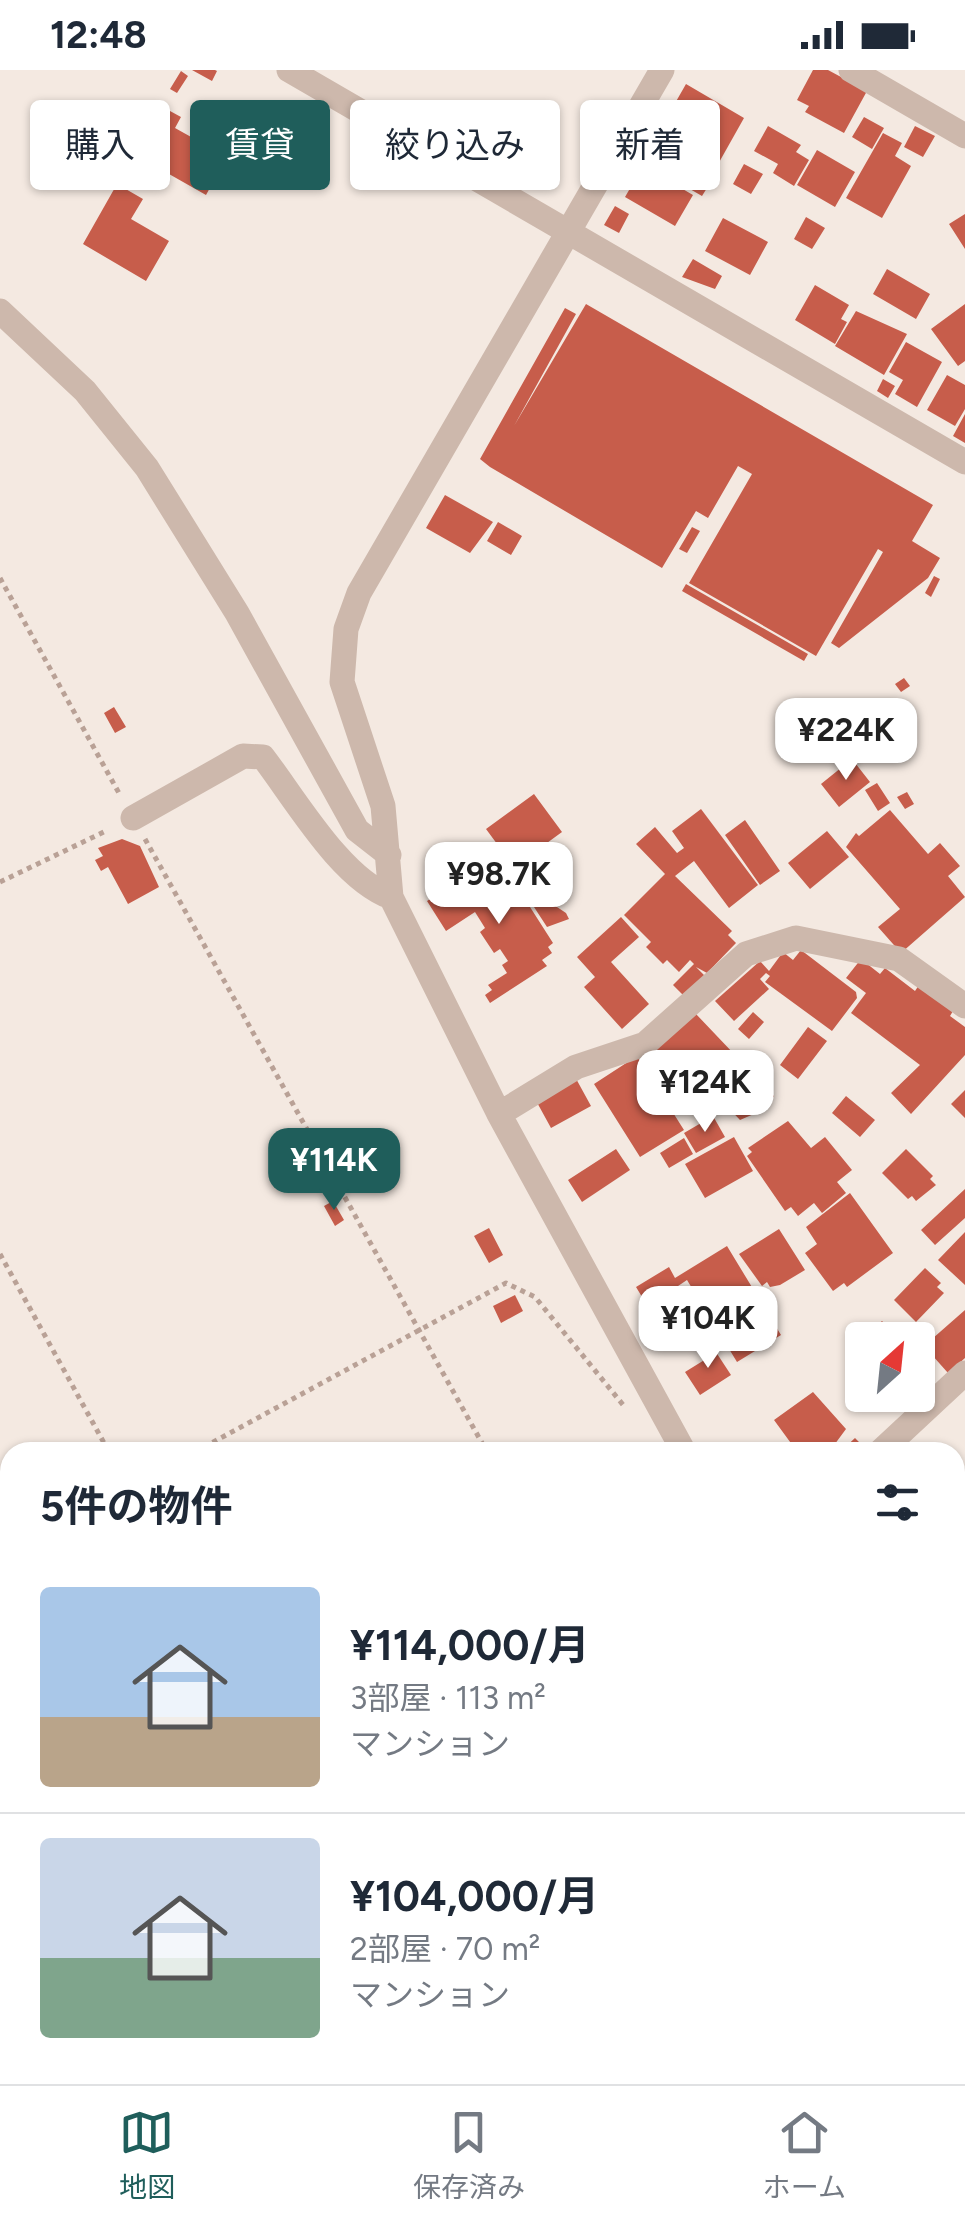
<!DOCTYPE html>
<html lang="ja">
<meta charset="utf-8">
<style>
:root{--surface:#fff;--page:#f2f2f3;--text:#1f2937;--muted:#747a83;--line:#e0e1e3;--accent:#1f5e5b}
body{margin:0;font-family:Figtree,"Noto Sans JP",sans-serif;background:var(--page);color:var(--text);height:100vh;display:flex;flex-direction:column;font-size:38px;white-space:nowrap}
*{box-sizing:border-box;margin:0}
p{font-size:32px;color:var(--muted)}
.icon{flex:none;width:55px;height:55px;fill:none;stroke:currentColor;stroke-width:2;stroke-linecap:round;stroke-linejoin:round}
.map{position:relative;flex:1;overflow:hidden}
.drawer{position:absolute;left:0px;top:1372px;width:965px;height:642px;display:flex;flex-direction:column;background:var(--surface);border-radius:30px 30px 0 0;box-shadow:0 2px 8px #0004}
.drawer>*{flex:none}
.guide{position:absolute;left:30px;top:30px;width:905px;height:90px;display:flex;gap:20px}
.needle{width:65px;rotate:27deg}
.tools{position:absolute;left:845px;top:1252px;display:grid;gap:20px}
.tools a{display:grid;place-items:center;width:90px;height:90px;border-radius:10px;background:var(--surface);box-shadow:0 2px 8px #0004;font-size:50px}
.price{position:absolute;translate:-50% -85px;padding:0 22px;border-radius:20px;background:#fff;color:#222;font-size:32px;line-height:65px;filter:drop-shadow(0 2px 5px #0008)}
.price::after{content:'';position:absolute;left:50%;top:60px;width:30px;height:22px;margin-left:-15px;background:inherit;clip-path:polygon(0 0,100% 0,50% 100%)}
.price.current{background:var(--accent);color:#fff}
ul{padding:0;list-style:none}
li{display:flex;align-items:center;gap:30px;height:250px;padding:0 40px}
li+li{border-top:2px solid var(--line)}
li span{display:grid;place-items:center;flex:none;width:280px;height:200px;border-radius:10px;color:#555}
li>.icon{margin-inline-start:auto}
span .icon{width:120px;height:120px;fill:#fffc;stroke-width:1}
li b{font-size:42px}
h2{display:flex;justify-content:space-between;align-items:center;height:120px;padding:0 40px;font-size:42px}
.tag{padding:0 35px;border-radius:10px;background:var(--surface);box-shadow:0 2px 8px #0004;font-size:35px;line-height:90px}
.tag.current{background:var(--accent);color:#fff}
.status{display:flex;justify-content:space-between;align-items:center;height:70px;padding:0 50px;background:var(--surface);direction:ltr}
.status svg{height:28px;fill:currentColor}
.menu{display:flex;justify-content:space-around;align-items:center;height:140px;border-top:2px solid var(--line);background:var(--surface);font-size:28px;color:var(--muted)}
.menu a{display:grid;justify-items:center;gap:5px}
.menu .current{color:var(--accent)}
.map>svg:first-child{display:block}
</style>
<div class="status"><b>12:48</b><svg viewBox="0 0 49 12"><path d="M0 12V9h3v3zM5 12V6h3v6zM10 12V3h3v9zM15 12V0h3v12zM26 1h20v11H26zM47 4h2v5h-2z"/></svg></div>
<div class="map">
<svg width="965" height="2014" viewBox="0 0 965 2014">
<rect width="100%" height="100%" fill="#f4e9e1"/>
<path fill="#7fb2af" d="M0 1946 10 1962V2005H37L42 2014H0Z"/>
<path fill="#c75d4b" d="M192 0H215L217 1 212 11Z
M813 0H828L867 21 844 63 805 42 809 36 797 30Z
M181 1 188 6 177 23 170 19Z
M686 14 744 48 717 96 662 56Z
M159 35 181 47 175 58 227 87 206 125 132 83Z
M864 47 884 58 872 79 852 67Z
M768 56 801 75 796 82 809 90 794 116 773 103 778 94 754 81Z
M915 56 935 66 923 87 904 77Z
M883 63 902 73 895 86 911 96 882 148 846 128Z
M817 80 855 102 835 137 797 115Z
M679 91 712 110 702 126 669 107Z
M744 94 763 104 751 124 733 114Z
M643 96 693 125 675 156 625 127Z
M117 114 143 129 131 149 169 171 146 211 83 174Z
M615 136 629 144 619 163 604 155Z
M965 144V179L949 154Z
M806 147 825 158 812 179 794 169Z
M723 148 768 172 750 205 705 181Z
M693 189 722 206 715 219 682 207Z
M887 199 930 224 916 249 873 224Z
M815 215 849 235 841 249 847 252 835 274 795 250Z
M586 234 933 435 912 471 940 488 928 508 839 578 831 573 883 482 878 479 816 586 689 513 752 404 738 396 708 448 696 441 662 498 490 397 480 389 565 238 576 244 514 356Z
M965 234V291L958 296 931 259Z
M856 241 907 264 884 305 835 276Z
M906 272 942 292 917 337 895 324 903 310 889 302Z
M947 305 965 315V339L955 356 927 340Z
M883 309 895 316 888 328 877 321Z
M965 344V373L953 366Z
M445 425 493 452 470 483 426 458Z
M498 452 522 466 511 485 487 471Z
M692 457 700 461 687 483 679 479Z
M934 506 940 509 931 527 925 523Z
M686 514 808 584 804 591 682 521Z
M904 608 910 616 901 622 895 614Z
M114 637 126 657 115 663 104 643Z
M852 689 870 712 839 737 821 714Z
M877 713 890 733 878 741 865 720Z
M907 722 914 734 905 739 897 727Z
M534 724 562 762 514 797 486 759Z
M701 739 758 815 729 838 694 791 675 806 732 861 728 865 736 873 707 903 696 897 707 908 684 926 673 915 694 894 690 890 679 902 667 890 663 894 646 877 651 872 624 845 665 804 636 774 655 757 677 783 684 778 672 761Z
M890 740 928 784 940 773 960 796 948 806 965 827 901 883 878 857 900 839 846 777 856 763 859 766Z
M745 750 780 801 760 815 725 765Z
M827 761 849 787 810 819 788 793Z
M122 769 140 776 159 817 128 834 108 797 101 801 95 790 103 786 98 778Z
M507 801 553 873 548 877 552 883 542 890 547 896 490 933 485 925 492 920 488 915 507 903 502 895 508 891 500 879 494 883 480 862 485 858 475 842 446 861 427 831 459 811 465 819 476 812 480 818Z
M548 831 566 843 569 849 547 857 534 837Z
M621 847 639 867 611 892 649 934 622 959 584 917 595 907 577 887Z
M801 880 856 922 857 928 832 961 765 912 770 906 766 903 760 909 769 919 734 951 715 931 760 891 769 901 783 882 793 890Z
M861 889 880 904 885 898 915 921 919 915 953 941 950 946 965 957V985L911 1044 891 1023 920 995 851 943 866 923 846 908Z
M753 942 764 952 749 969 738 959Z
M696 944 774 1026 763 1040 740 1050 683 990 664 1017 645 985Z
M808 957 827 971 798 1009 780 995Z
M637 986 684 1060 640 1087 594 1014Z
M574 1005 591 1036 551 1058 534 1027Z
M965 1020V1048L951 1034Z
M846 1026 875 1050 860 1067 832 1043Z
M713 1046 725 1067 696 1083 684 1063Z
M788 1051 811 1078 825 1067 852 1100 837 1112 846 1123 822 1143 814 1133 798 1146 791 1137 785 1141 747 1086 752 1082 748 1078Z
M734 1067 753 1101 705 1128 685 1094Z
M684 1068 693 1084 669 1098 660 1083Z
M616 1079 630 1100 582 1132 568 1110Z
M906 1079 933 1106 930 1109 936 1115 916 1131 912 1126 908 1129 882 1103Z
M965 1119V1148L935 1175 921 1160Z
M850 1123 893 1183 847 1217 844 1213 833 1221 805 1183 817 1174 806 1157Z
M333 1131 344 1150 335 1156 324 1136Z
M489 1158 503 1185 489 1193 474 1166Z
M779 1159 805 1200 780 1215 770 1217 767 1212 762 1216 739 1184Z
M965 1162V1215L938 1190Z
M727 1176 781 1265 737 1292 687 1210 678 1216 684 1226 653 1245 636 1217 669 1197 675 1208Z
M925 1198 941 1213 937 1217 944 1223 916 1252 894 1230Z
M515 1225 523 1241 501 1253 493 1236Z
M965 1240V1288L948 1303 924 1276Z
M882 1251 900 1270H862V1283L856 1276Z
M710 1273 731 1305 700 1325 685 1302 706 1289 700 1280Z
M918 1299 935 1318 914 1337 911 1333 906 1338 897 1329 918 1325Z
M813 1322 846 1359 829 1382H806L797 1373 793 1376 774 1350Z
M855 1368 867 1380 864 1382H840Z
M965 1426V1471L955 1481V1432Z
M965 1560V1617L955 1623V1566Z"/>
<g fill="none" stroke-linecap="round" stroke-linejoin="round">
<path stroke="#b9a196" stroke-width="5" stroke-dasharray="5 5" stroke-linecap="butt" d="M0 508 120 725
M145 769 487 1382
M0 812 108 760
M0 1184 109 1382
M195 1382 506 1213 535 1227 624 1336
M0 1482 10 1477
M955 1891 965 1902
M828 2005 833 2014"/>
<path stroke="#cdb8ac" stroke-width="25" d="M289 0 965 392
M662 0 359 523 346 559 342 612 383 736 391 827 499 1044 684 1382
M851 0 965 66
M0 241 85 321 147 398 237 543 357 760 389 785
M133 748 243 686 263 687C296 730 341 809 391 827
M499 1044 576 997 645 974 746 884 796 868 899 889 965 936
M880 1382 965 1303
M955 1711 965 1704
M955 1829 965 1846"/>
</g>
</svg>
<div class="tools">
<a><svg class="needle" viewBox="-14 -14 28 28"><path d="M0-13l5 13h-10z" fill="#e53935"/><path d="M0 13l5-13h-10z" fill="#747a83"/></svg></a>
</div>
<b class="price" style="left:846px;top:713px">¥224K</b>
<b class="price" style="left:499px;top:857px">¥98.7K</b>
<b class="price" style="left:705px;top:1065px">¥124K</b>
<b class="price current" style="left:334px;top:1143px">¥114K</b>
<b class="price" style="left:708px;top:1301px">¥104K</b>
<div class="guide">
<a class="tag">購入</a>
<a class="tag current">賃貸</a>
<a class="tag">絞り込み</a>
<a class="tag">新着</a>
</div>
<section class="drawer">
<h2>5件の物件<svg class="icon" aria-label="filters" viewBox="0 0 24 24"><path d="M4 7h16M4 17h16"/><circle cx="9" cy="7" r="2"/><circle cx="15" cy="17" r="2"/></svg></h2>
<ul>
<li><span style="background:linear-gradient(#a9c7e8 65%,#b9a48a 0)"><svg class="icon" aria-label="home" viewBox="0 0 24 24"><path d="M3 11l9-7 9 7M6 9v11h12V9"/></svg></span><div><b>¥114,000/月</b><p>3部屋 · 113 m²</p><p>マンション</p></div></li>
<li><span style="background:linear-gradient(#c9d6e8 60%,#7fa58c 0)"><svg class="icon" aria-label="home" viewBox="0 0 24 24"><path d="M3 11l9-7 9 7M6 9v11h12V9"/></svg></span><div><b>¥104,000/月</b><p>2部屋 · 70 m²</p><p>マンション</p></div></li>
</ul>
</section>
</div>
<nav class="menu">
<a class="current"><svg class="icon" aria-label="map" viewBox="0 0 24 24"><path d="M3 6l6-2 6 2 6-2v14l-6 2-6-2-6 2zM9 4v14M15 6v14"/></svg>地図</a>
<a><svg class="icon" aria-label="saved" viewBox="0 0 24 24"><path d="M7 4h10v16l-5-4-5 4z"/></svg>保存済み</a>
<a><svg class="icon" aria-label="home" viewBox="0 0 24 24"><path d="M3 11l9-7 9 7M6 9v11h12V9"/></svg>ホーム</a>
</nav>
